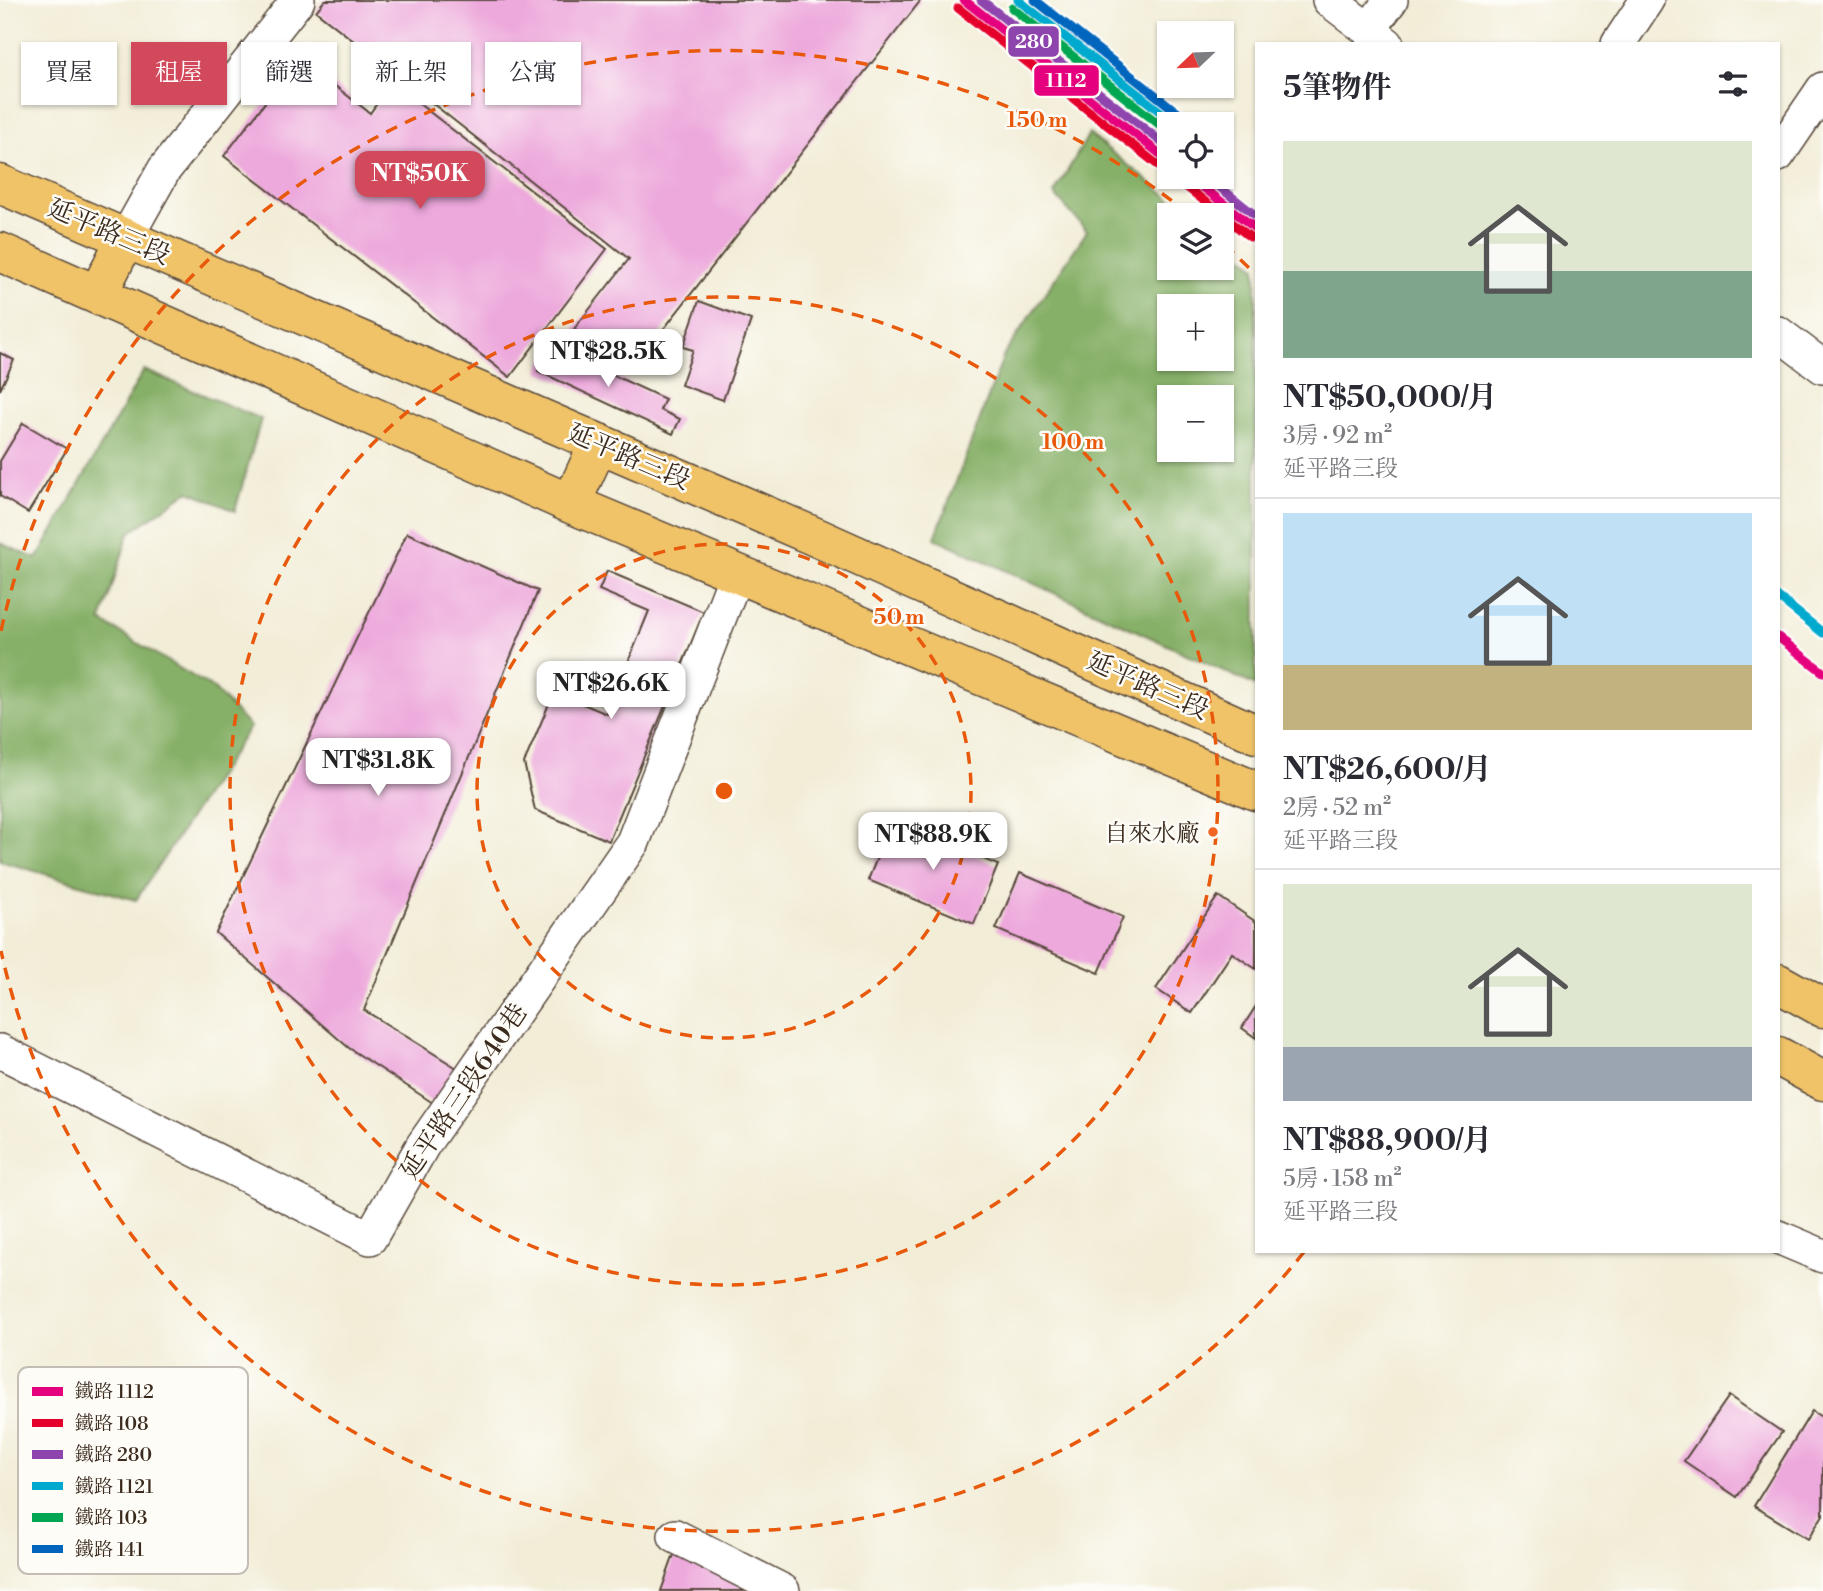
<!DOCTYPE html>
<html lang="zh-TW">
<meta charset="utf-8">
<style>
:root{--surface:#fff;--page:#f7f7f7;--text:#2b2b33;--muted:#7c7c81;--line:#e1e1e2;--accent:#d1495b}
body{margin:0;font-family:"Libre Bodoni","Noto Serif TC",serif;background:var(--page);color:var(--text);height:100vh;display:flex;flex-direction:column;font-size:26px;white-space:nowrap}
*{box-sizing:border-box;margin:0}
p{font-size:23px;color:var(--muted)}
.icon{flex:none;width:38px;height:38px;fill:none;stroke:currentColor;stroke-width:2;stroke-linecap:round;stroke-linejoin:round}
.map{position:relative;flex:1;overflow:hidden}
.side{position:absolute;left:1255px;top:42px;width:525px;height:1211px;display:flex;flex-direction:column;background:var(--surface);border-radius:0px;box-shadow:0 2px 5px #0004}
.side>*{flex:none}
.top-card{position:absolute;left:21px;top:42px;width:665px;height:63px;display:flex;gap:14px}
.needle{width:46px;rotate:247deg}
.tools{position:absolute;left:1157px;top:21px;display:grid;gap:14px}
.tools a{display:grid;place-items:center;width:77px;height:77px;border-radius:0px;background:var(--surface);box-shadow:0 2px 5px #0004;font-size:35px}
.price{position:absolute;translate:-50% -60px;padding:0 16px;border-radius:14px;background:#fff;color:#222;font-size:23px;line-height:46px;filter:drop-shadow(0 2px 4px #0008)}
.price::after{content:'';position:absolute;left:50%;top:42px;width:21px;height:16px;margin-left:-10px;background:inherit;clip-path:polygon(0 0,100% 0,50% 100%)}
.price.active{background:var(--accent);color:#fff}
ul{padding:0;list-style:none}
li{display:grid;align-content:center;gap:14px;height:371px;padding:0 28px}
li+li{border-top:2px solid var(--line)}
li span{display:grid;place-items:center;height:217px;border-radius:0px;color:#555}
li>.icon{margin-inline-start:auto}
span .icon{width:126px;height:126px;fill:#fffc;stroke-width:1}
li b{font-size:30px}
h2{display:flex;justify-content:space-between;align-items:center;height:84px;padding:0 28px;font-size:30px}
.chip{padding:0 24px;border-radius:0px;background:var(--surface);box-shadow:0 2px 5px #0004;font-size:24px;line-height:63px}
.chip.active{background:var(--accent);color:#fff}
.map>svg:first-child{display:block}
</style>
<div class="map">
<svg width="1823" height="1591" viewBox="0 0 1823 1591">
<rect width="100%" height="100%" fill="#fdfcf7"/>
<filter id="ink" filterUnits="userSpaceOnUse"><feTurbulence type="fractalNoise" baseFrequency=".0143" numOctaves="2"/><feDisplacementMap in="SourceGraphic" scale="14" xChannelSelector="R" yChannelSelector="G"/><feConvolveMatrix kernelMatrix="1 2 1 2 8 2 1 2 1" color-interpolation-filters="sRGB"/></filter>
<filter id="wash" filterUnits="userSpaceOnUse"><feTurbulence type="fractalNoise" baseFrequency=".00686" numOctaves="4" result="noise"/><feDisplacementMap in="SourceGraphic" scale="28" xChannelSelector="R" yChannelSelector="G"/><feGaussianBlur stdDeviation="1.57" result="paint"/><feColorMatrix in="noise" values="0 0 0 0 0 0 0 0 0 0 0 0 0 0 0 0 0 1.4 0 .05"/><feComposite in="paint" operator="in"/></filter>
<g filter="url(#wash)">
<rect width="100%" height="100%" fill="#f2edd7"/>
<path fill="#86b068" stroke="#606d43" stroke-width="2" fill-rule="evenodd" d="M1089 134 1191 215H1169V268H1222V239L1256 267V686L935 538 1004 355 1087 231 1054 194ZM1169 306H1222V359H1169ZM1169 397H1222V450H1169Z
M144 370 261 419 235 511 189 491 129 533 101 621 214 689 250 727 136 900 0 861V543L37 559Z"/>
<g id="blocks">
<path fill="#eda8dc" d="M325 0H921L630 372 574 329 629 259 316 11Z
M299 58 370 113 392 83 607 249 510 377 224 156Z
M699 301 751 320 723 400 681 385 693 350 683 347Z
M550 346 665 399 660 410 680 419 673 434 538 371Z
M0 353 14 360 0 390Z
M23 423 67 449 28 513 0 496V461Z
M407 533 538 591 364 1010 460 1070 436 1105 349 1048 216 933Z
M607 571 704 612 609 841 535 810 524 763 554 692 607 714 649 611 599 590Z
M892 821 998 865 974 924 868 880Z
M1020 873 1123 917 1099 973 996 929Z
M1218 896 1256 922V969L1232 953 1192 1013 1156 989Z
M1256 1006V1038L1242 1028Z
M1729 1396 1782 1432 1737 1497 1684 1461Z
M1812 1411 1823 1418V1515L1808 1539 1754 1506Z
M675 1552 752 1591H661Z"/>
</g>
</g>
<g filter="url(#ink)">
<use href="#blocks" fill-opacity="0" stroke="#56473a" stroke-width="2"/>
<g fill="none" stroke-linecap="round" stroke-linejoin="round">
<g stroke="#56473a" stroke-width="36">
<path id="minor" d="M1329 0 1387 44
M1369 30 1391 0
M1618 44 1647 0
M1778 155 1823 89
M126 238 164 170 298 0
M1778 333 1823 367
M0 1051 370 1238 423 1145 633 842 736 575
M1778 1237 1823 1256
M675 1536 783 1591"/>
</g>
<g stroke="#56473a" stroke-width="41">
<path id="major" d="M0 184 818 538 1256 734
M0 252 571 504 1256 791
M98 294 126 238
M571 504 599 443
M1778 983 1823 1008
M1778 1056 1823 1081"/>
</g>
<use href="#minor" stroke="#fff" stroke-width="33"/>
<use href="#major" stroke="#f0c369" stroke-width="38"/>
<g stroke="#fdfcf7" stroke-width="14">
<path id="rail-1" d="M964 0 1169 161
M1190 177 1256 229
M1778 637 1823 672"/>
</g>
<g stroke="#fdfcf7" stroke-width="14">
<path id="rail-2" d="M958 8 1163 169
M1184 185 1250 237"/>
</g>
<g stroke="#fdfcf7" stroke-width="14">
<path id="rail-3" d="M981 0 1169 148
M1207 177 1256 216"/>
</g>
<g stroke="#fdfcf7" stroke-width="14">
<path id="rail-4" d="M1018 0 1176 124
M1778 597 1823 633"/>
</g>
<g stroke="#fdfcf7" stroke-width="14">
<path id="rail-5" d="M1012 8 1169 132"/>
</g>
<g stroke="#fdfcf7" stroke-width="14">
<path id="rail-6" d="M1035 0 1182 116"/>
</g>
<use href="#rail-1" stroke="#e5007d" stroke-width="9"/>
<use href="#rail-2" stroke="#e4002b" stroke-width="9"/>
<use href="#rail-3" stroke="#8e44ad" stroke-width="9"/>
<use href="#rail-4" stroke="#00a9ce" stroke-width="9"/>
<use href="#rail-5" stroke="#00a651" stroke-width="9"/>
<use href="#rail-6" stroke="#0065bd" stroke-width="9"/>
</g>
</g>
<g fill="none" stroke="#e8590c" stroke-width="3.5" stroke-dasharray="12 9">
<circle cx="724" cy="791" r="247"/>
<circle cx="724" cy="791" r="494"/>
<path d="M1304 1252A741 741 0 0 1 1 951M1 631A741 741 0 0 1 1190 215M1225 245A741 741 0 0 1 1253 272"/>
</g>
<circle fill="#f26522" stroke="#fdfcf7" stroke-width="2.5" cx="1213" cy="832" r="6"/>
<g text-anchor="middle" stroke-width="5" stroke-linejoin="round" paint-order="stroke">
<g font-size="24" fill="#3b2a1e" stroke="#fdfcf7" text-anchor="end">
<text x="1200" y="841">自來水廠</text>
</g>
<g font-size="26" fill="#3b2a1e" stroke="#fdfcf7">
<text transform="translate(109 231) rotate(23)" y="9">延平路三段</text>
<text transform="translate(629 456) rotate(23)" y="9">延平路三段</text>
<text transform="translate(1148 685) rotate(24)" y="9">延平路三段</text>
<text transform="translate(463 1091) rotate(-56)" y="9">延平路三段640巷</text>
</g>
</g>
<rect x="18" y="1367" width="230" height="207" rx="10" fill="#fdfcf7" stroke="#c3bdb6" stroke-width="2"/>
<rect x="32" y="1387" width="31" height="9" fill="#e5007d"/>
<rect x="32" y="1419" width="31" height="8" fill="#e4002b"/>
<rect x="32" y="1450" width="31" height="9" fill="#8e44ad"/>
<rect x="32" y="1482" width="31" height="8" fill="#00a9ce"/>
<rect x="32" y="1513" width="31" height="9" fill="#00a651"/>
<rect x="32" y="1545" width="31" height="8" fill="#0065bd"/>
<g font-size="19" fill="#3b2a1e">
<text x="75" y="1398">鐵路 1112</text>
<text x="75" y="1430">鐵路 108</text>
<text x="75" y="1461">鐵路 280</text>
<text x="75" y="1493">鐵路 1121</text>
<text x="75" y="1524">鐵路 103</text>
<text x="75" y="1556">鐵路 141</text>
</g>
<circle cx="724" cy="791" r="10" fill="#e8590c" stroke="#fdfcf7" stroke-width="3.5"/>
<g font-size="21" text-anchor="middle" font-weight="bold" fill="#e8590c" stroke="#fdfcf7" stroke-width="5" stroke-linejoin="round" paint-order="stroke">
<text x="1037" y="127">150 m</text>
<text x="1073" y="449">100 m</text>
<text x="899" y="624">50 m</text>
</g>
<g stroke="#fdfcf7" stroke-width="2.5">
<rect x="1007" y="25" width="53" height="33" rx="7" fill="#8e44ad"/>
<rect x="1033" y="64" width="67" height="33" rx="7" fill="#e5007d"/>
</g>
<g font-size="19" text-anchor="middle" font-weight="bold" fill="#fff">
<text x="1034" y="48">280</text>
<text x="1066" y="87">1112</text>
</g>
</svg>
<div class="tools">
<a><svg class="needle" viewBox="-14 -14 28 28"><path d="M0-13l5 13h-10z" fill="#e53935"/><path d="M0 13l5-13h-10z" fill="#7c7c81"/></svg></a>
<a><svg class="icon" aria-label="locate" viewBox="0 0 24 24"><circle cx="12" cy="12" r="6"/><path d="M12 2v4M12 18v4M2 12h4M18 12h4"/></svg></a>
<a><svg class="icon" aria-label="layers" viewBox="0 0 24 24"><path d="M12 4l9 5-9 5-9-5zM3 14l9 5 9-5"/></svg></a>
<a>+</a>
<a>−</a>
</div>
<b class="price active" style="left:420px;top:211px">NT$50K</b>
<b class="price" style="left:608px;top:389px">NT$28.5K</b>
<b class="price" style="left:611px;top:721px">NT$26.6K</b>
<b class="price" style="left:378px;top:798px">NT$31.8K</b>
<b class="price" style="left:933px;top:872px">NT$88.9K</b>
<div class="top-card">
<a class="chip">買屋</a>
<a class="chip active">租屋</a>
<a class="chip">篩選</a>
<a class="chip">新上架</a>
<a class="chip">公寓</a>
</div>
<section class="side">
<h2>5筆物件<svg class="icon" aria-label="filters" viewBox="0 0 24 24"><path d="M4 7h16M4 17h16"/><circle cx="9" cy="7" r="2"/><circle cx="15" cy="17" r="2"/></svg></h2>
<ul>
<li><span style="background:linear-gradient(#dfe7d0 60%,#7fa58c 0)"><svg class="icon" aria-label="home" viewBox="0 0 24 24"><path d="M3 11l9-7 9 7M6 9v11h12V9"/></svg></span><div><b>NT$50,000/月</b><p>3房 · 92 m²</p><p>延平路三段</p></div></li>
<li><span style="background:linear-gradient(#bfe0f5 70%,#c2b280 0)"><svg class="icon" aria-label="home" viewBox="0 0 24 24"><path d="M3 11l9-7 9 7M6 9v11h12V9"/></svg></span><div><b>NT$26,600/月</b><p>2房 · 52 m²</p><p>延平路三段</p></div></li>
<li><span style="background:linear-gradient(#dfe7d0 75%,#9aa5b1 0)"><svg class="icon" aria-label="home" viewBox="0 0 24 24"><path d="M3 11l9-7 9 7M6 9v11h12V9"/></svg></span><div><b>NT$88,900/月</b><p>5房 · 158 m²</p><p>延平路三段</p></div></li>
</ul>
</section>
</div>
